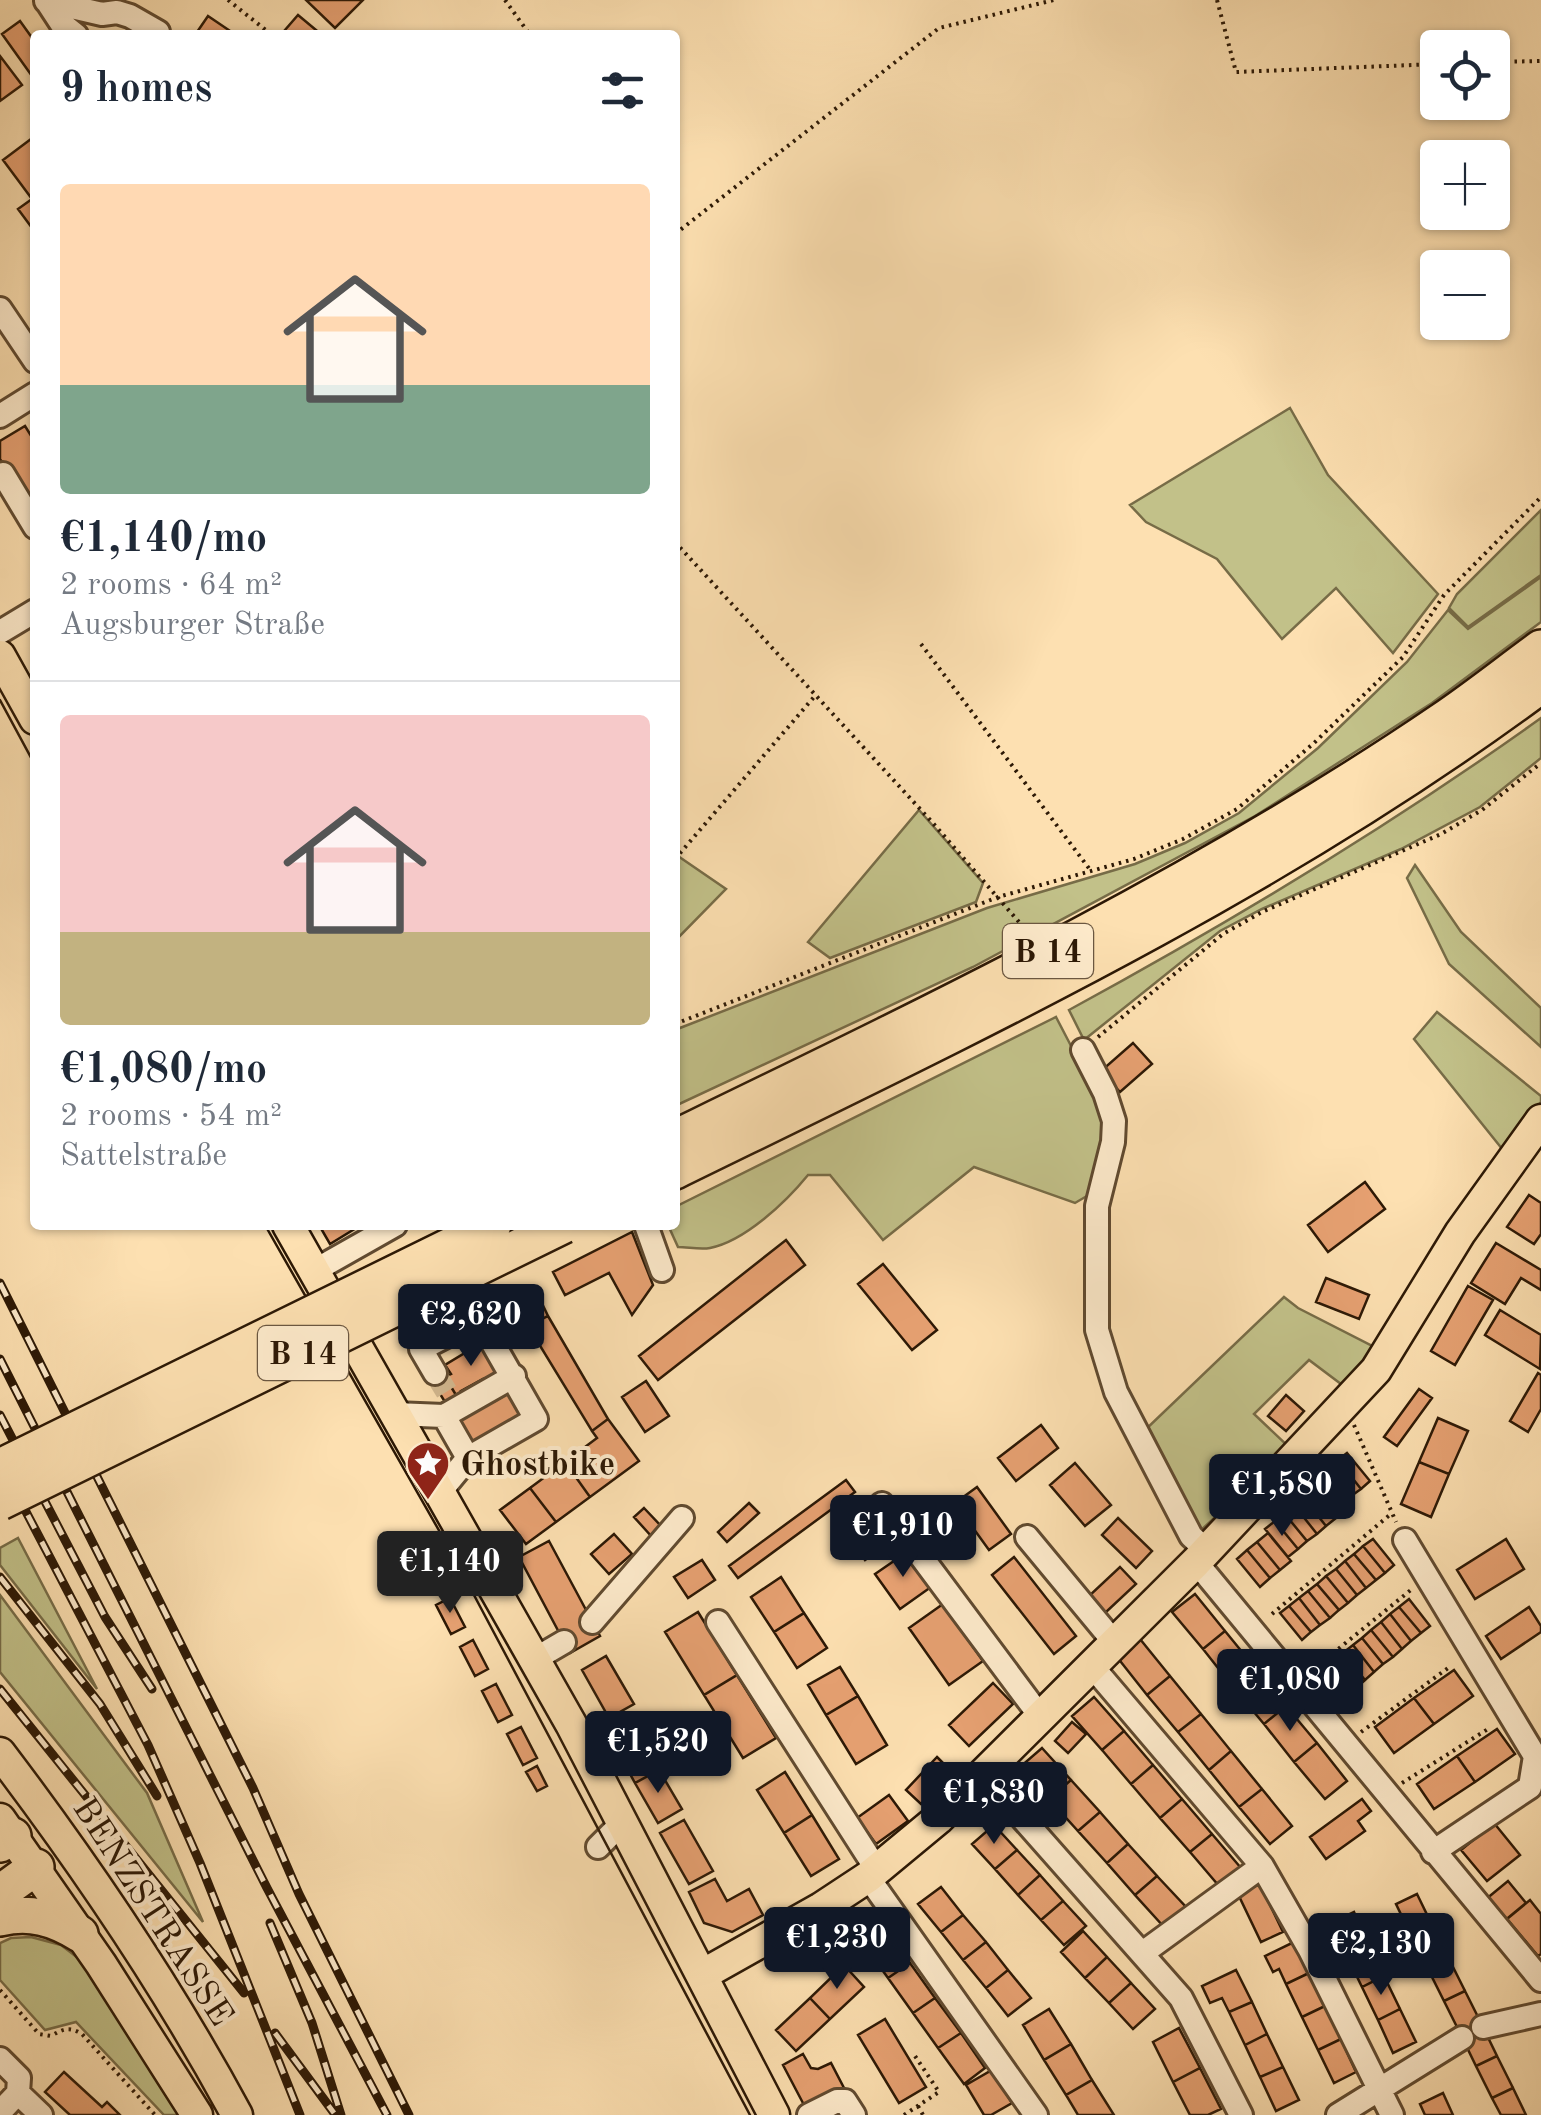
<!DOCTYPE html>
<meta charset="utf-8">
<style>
:root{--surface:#fff;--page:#f2f2f3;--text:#1f2937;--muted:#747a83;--line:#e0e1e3;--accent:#111827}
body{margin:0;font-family:"Old Standard TT",serif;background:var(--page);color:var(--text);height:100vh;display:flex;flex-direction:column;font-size:38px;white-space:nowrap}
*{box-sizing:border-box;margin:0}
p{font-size:32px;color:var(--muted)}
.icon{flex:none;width:55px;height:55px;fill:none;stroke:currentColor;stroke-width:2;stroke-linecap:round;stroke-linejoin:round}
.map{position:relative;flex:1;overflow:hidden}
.details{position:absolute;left:30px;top:30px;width:650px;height:1200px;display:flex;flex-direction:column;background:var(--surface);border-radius:10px;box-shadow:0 2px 8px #0004}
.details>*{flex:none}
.tools{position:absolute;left:1420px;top:30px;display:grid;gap:20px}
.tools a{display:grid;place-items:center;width:90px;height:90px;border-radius:10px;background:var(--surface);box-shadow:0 2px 8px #0004;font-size:50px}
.price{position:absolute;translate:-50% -85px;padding:0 22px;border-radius:10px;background:var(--accent);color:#fff;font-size:32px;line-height:65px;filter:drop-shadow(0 2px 5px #0008)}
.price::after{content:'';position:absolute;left:50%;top:60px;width:30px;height:22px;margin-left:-15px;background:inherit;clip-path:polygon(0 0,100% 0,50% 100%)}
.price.active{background:#222;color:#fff}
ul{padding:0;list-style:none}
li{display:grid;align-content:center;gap:20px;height:530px;padding:0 30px}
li+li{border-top:2px solid var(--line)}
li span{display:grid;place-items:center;height:310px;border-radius:10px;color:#555}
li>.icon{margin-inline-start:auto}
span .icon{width:180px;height:180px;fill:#fffc;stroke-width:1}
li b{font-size:42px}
h2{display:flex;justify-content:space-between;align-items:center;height:120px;padding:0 30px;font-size:42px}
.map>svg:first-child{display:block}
</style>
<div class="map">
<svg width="1541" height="2115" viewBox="0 0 1541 2115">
<rect width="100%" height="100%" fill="#fde0b1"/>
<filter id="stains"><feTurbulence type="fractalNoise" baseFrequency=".002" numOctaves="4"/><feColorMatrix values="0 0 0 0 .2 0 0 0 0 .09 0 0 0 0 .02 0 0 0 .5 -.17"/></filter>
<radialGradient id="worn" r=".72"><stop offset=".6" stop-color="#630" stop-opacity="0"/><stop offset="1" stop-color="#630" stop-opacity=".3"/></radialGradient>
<path fill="#c2c189" stroke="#776c47" stroke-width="2.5" d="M1290 408 1328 475 1438 594 1393 653 1336 588 1282 639 1217 559 1146 522 1130 505Z
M1541 510V575L1468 627 1449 608 1457 594Z
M1541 577V622L1432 703 1255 816 973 967 675 1106V1031L680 1028 987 908 1135 864 1185 843 1239 813 1318 748 1407 662 1448 610 1468 629Z
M1541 718V758L1480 807 1401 849 1262 909 1220 931 1084 1040 1069 1010C1229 923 1393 824 1541 718Z
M919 810 983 883 976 902 830 958 808 942Z
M675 854 726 889 675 941Z
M1415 865 1461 932 1541 1008V1047L1449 964 1407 878Z
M1437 1012 1541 1096V1102L1503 1150 1414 1039Z
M1056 1017 1097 1096 1106 1122 1092 1193 1075 1203 974 1167 883 1240 830 1175H808C786 1202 745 1241 710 1248 700 1250 688 1247 678 1247L668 1225H675V1207Z
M1284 1297 1298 1308 1378 1349 1345 1387 1309 1360 1254 1414 1290 1448 1199 1532 1144 1431Z
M18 1538 97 1689 0 1565V1548Z
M0 1595 147 1793 203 1922 0 1672Z
M31 1937 61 1945 91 1968 186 2115H164L76 2022 45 2030 0 1980V1943L11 1938Z"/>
<path fill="#e7a172" stroke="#2c1805" stroke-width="2.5" d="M306 0H363L335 28Z
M298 15 322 35H292L285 30Z
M208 16 236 35H195Z
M20 21 35 42V74L32 76 2 34Z
M0 56 22 85 0 101Z
M35 136V232L18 209 32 199 3 160Z
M25 426 35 442V516L0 459V441Z
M1133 1043 1152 1064 1120 1092 1101 1071Z
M1365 1182 1385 1209 1328 1252 1308 1225Z
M1529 1195 1541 1203V1234L1534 1244 1507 1227Z
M319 1225H361L330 1244Z
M632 1232 653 1285 632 1315 609 1273 565 1295 553 1272Z
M786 1240 805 1265 658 1380 639 1356Z
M1496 1243 1541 1270V1290L1521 1278 1505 1304 1471 1283Z
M883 1264 937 1330 912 1350 858 1284Z
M1326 1278 1369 1295 1359 1319 1316 1302Z
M1468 1286 1493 1300 1455 1365 1431 1351Z
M536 1291 548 1316 509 1336 497 1311Z
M1500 1310 1541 1335 1540 1369 1485 1335Z
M548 1316 608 1419 592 1431 528 1326Z
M483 1342 500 1370 456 1395 445 1377 451 1374 445 1365Z
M441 1369 456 1395 445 1402 429 1376Z
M1538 1373 1541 1375V1409L1528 1432 1510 1421Z
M483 1379 495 1401 509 1393 521 1415 467 1447 454 1424 473 1413 461 1391Z
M646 1381 669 1416 645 1432 622 1397Z
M1419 1389 1432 1398 1397 1446 1384 1437Z
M1286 1395 1304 1411 1286 1431 1268 1416Z
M1438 1418 1468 1431 1449 1474 1419 1462Z
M608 1419 639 1461 590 1497 565 1462 597 1438 592 1431Z
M1041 1425 1058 1448 1016 1481 998 1458Z
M1347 1453 1370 1481 1361 1489 1338 1460Z
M1338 1460 1361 1489 1351 1496 1328 1468Z
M565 1462 590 1497 556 1522 530 1488Z
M1419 1462 1449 1474 1431 1517 1401 1504Z
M1075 1463 1111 1505 1085 1526 1050 1485Z
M1328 1468 1351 1496 1342 1504 1319 1476Z
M846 1480 855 1492 738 1578 729 1566Z
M1322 1482 1345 1510 1336 1518 1313 1490Z
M977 1487 1011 1534 989 1550 955 1503Z
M530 1488 556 1522 526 1544 500 1510Z
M1313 1490 1336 1518 1326 1526 1303 1497Z
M1303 1497 1326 1526 1317 1534 1294 1505Z
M749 1503 759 1513 727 1542 718 1532Z
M872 1503 897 1538 865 1560 840 1525Z
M1294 1505 1317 1534 1307 1541 1284 1513Z
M644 1508 662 1527 652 1537 634 1517Z
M1284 1513 1307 1541 1298 1549 1275 1521Z
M1118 1518 1152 1551 1136 1568 1102 1535Z
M1275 1521 1298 1549 1288 1557 1265 1529Z
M1268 1533 1291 1561 1280 1570 1257 1542Z
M614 1534 632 1554 609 1574 591 1554Z
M1373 1539 1394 1565 1385 1573 1363 1546Z
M1506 1539 1524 1569 1475 1599 1457 1570Z
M549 1541 600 1636 570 1653 519 1557Z
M1257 1542 1280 1570 1270 1578 1247 1550Z
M1363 1546 1385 1573 1376 1580 1354 1554Z
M1247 1550 1270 1578 1260 1587 1237 1559Z
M907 1552 931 1587 900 1609 875 1574Z
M1354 1554 1376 1580 1366 1588 1345 1561Z
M1014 1557 1076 1636 1054 1654 992 1575Z
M702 1560 715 1580 688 1598 674 1577Z
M1345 1561 1366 1588 1357 1595 1336 1569Z
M1120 1567 1136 1584 1105 1613 1089 1596Z
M1336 1569 1357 1595 1348 1603 1326 1576Z
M1326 1576 1348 1603 1339 1610 1317 1584Z
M781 1577 804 1613 774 1632 751 1597Z
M1317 1584 1339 1610 1330 1618 1308 1591Z
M1308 1591 1330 1618 1320 1625 1299 1598Z
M1195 1594 1225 1631 1203 1649 1172 1612Z
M450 1598 465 1627 451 1634 436 1605Z
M1299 1598 1320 1625 1311 1632 1289 1606Z
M1409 1599 1430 1626 1421 1633 1399 1607Z
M943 1604 983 1661 949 1685 909 1628Z
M1289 1606 1311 1632 1302 1640 1280 1613Z
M1399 1607 1421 1633 1411 1641 1390 1614Z
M1529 1607 1541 1626V1632L1501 1659 1486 1636Z
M698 1612 737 1675 704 1695 665 1632Z
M804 1613 827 1648 797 1668 774 1632Z
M1390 1614 1411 1641 1402 1649 1381 1622Z
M1381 1622 1402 1649 1393 1657 1371 1630Z
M1371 1630 1393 1657 1383 1664 1362 1638Z
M1225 1631 1256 1669 1233 1687 1203 1649Z
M1362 1638 1383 1664 1374 1672 1353 1645Z
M1140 1639 1170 1676 1147 1695 1117 1657Z
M473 1640 488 1669 475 1676 460 1647Z
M1353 1645 1374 1672 1365 1680 1343 1653Z
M1343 1653 1365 1680 1356 1688 1334 1661Z
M606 1656 634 1704 609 1718 582 1670Z
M1334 1661 1356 1688 1346 1695 1325 1669Z
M840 1667 858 1696 826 1715 808 1685Z
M1256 1669 1286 1706 1264 1724 1233 1687Z
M1454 1670 1473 1696 1434 1724 1414 1698Z
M737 1675 776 1738 743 1758 704 1695Z
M1170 1676 1201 1714 1178 1732 1147 1695Z
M993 1683 1013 1704 969 1746 949 1725Z
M496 1684 512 1715 498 1722 482 1691Z
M858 1696 887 1745 856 1764 826 1715Z
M1094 1697 1124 1731 1102 1750 1072 1716Z
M1414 1698 1434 1724 1394 1753 1375 1727Z
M1286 1706 1317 1743 1294 1762 1264 1724Z
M1201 1714 1231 1751 1209 1770 1178 1732Z
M1072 1722 1086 1734 1068 1753 1055 1741Z
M521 1727 537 1758 523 1765 507 1734Z
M1497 1729 1515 1754 1475 1782 1457 1756Z
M637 1730 659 1770 635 1783 613 1743Z
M1124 1731 1153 1765 1131 1784 1102 1750Z
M1317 1743 1347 1781 1325 1799 1294 1762Z
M1042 1748 1071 1780 1049 1799 1020 1767Z
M1231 1751 1262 1789 1239 1807 1209 1770Z
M1457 1756 1475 1782 1434 1809 1417 1784Z
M937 1757 952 1772 921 1804 906 1790Z
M1153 1765 1182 1799 1160 1818 1131 1784Z
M537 1766 547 1786 537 1791 526 1772Z
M659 1770 682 1809 658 1823 635 1783Z
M785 1772 812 1815 784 1833 757 1790Z
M1071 1780 1100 1812 1078 1831 1049 1799Z
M1262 1789 1292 1826 1270 1844 1239 1807Z
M889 1795 908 1821 876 1844 857 1818Z
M1182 1799 1212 1834 1190 1852 1160 1818Z
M1362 1799 1371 1811 1358 1821 1365 1831 1326 1859 1310 1837Z
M1100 1812 1128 1844 1107 1863 1078 1831Z
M812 1815 839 1859 811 1876 784 1833Z
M684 1820 713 1871 689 1884 660 1833Z
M1494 1823 1520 1855 1487 1881 1461 1850Z
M994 1825 1017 1850 995 1869 972 1844Z
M1212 1834 1241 1868 1219 1886 1190 1852Z
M1128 1844 1157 1876 1135 1895 1107 1863Z
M1017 1850 1040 1875 1018 1895 995 1869Z
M1040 1875 1063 1901 1041 1920 1018 1895Z
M1157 1876 1186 1907 1164 1927 1135 1895Z
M715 1879 727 1901 749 1889 763 1915 732 1932 704 1923 689 1892Z
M1508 1881 1526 1903 1503 1922 1485 1900Z
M1260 1884 1283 1932 1261 1942 1238 1894Z
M941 1887 963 1915 941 1932 918 1904Z
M1417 1894 1433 1927 1412 1937 1396 1904Z
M1530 1900 1541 1914V1954L1538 1956 1507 1919Z
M1063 1901 1086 1926 1064 1945 1041 1920Z
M1354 1912 1368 1943 1346 1954 1340 1941 1333 1944 1325 1926Z
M963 1915 986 1942 963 1960 941 1932Z
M885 1927 910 1963 888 1978 863 1943Z
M1433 1927 1449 1959 1428 1969 1412 1937Z
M1083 1931 1107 1957 1085 1978 1061 1952Z
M986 1942 1008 1970 986 1988 963 1960Z
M1294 1942 1309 1973 1286 1984 1279 1969 1273 1972 1265 1956Z
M1368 1943 1384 1976 1362 1987 1346 1954Z
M1107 1957 1131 1983 1109 2003 1085 1978Z
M1449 1959 1465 1991 1444 2001 1428 1969Z
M910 1963 935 1998 913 2013 888 1978Z
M844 1965 864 1987 830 2019 810 1998Z
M1008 1970 1031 1998 1008 2016 986 1988Z
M1236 1970 1252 2002 1229 2012 1222 1998 1210 2003 1202 1986Z
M1309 1973 1325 2006 1302 2017 1286 1984Z
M1384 1976 1400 2009 1378 2020 1362 1987Z
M1131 1983 1155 2009 1133 2029 1109 2003Z
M1465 1991 1481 2023 1460 2033 1444 2001Z
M810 1998 830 2019 796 2051 776 2030Z
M935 1998 961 2033 938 2048 913 2013Z
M1252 2002 1267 2034 1245 2045 1229 2012Z
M1325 2006 1341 2039 1318 2050 1302 2017Z
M1049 2009 1071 2044 1044 2060 1023 2025Z
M1400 2009 1416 2042 1393 2053 1378 2020Z
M885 2019 926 2087 899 2103 858 2035Z
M1481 2023 1497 2056 1476 2066 1460 2033Z
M1179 2028 1200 2068 1173 2082 1153 2042Z
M961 2033 985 2068 964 2084 938 2048Z
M1267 2034 1283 2067 1260 2077 1245 2045Z
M1341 2039 1356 2072 1334 2083 1318 2050Z
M1071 2044 1092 2080 1066 2095 1044 2060Z
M803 2054 811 2068 818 2069 831 2063 844 2088 809 2106 804 2105 783 2065Z
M1497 2056 1513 2088 1492 2098 1476 2066Z
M1283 2067 1299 2100 1276 2111 1260 2077Z
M1200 2068 1221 2109 1208 2115H1190L1173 2082Z
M992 2070 1012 2103 991 2115H984L966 2085Z
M64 2072 102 2107 107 2102 120 2115H70L45 2092Z
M1092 2080 1114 2115H1078L1066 2095Z
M1513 2088 1526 2115H1501L1492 2098Z
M1443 2093 1453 2115H1425L1420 2104Z"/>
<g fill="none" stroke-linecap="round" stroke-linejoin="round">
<path stroke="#d3b88f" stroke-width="22" stroke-dasharray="22 11" stroke-linecap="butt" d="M435 1373 451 1399"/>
<g stroke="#604a30" stroke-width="28">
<path id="minor" d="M46 0 61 23 76 35
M46 1 102 14 117 12 130 16 158 32
M0 309 35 361
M0 416 35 394
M3 474 35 527
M0 632 35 611
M1083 1050 1105 1093 1114 1121 1113 1142 1097 1206V1330L1116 1392 1191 1536 1207 1551
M646 1225 662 1270
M312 1272 395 1225
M435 1373 421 1349 479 1319 536 1419 468 1458 440 1492
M395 1414 444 1416 514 1376
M444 1416 468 1458
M882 1504 1040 1716
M1027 1537 1114 1642
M1405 1540 1535 1756 1530 1787 1433 1852
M1196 1562 1541 1980
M592 1622 682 1518
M718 1622 877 1870
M535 1659 564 1642
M1091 1665 1262 1866 1310 1950 1392 2115
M984 1775 1181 1998 1241 2115
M598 1847 624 1821
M868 1877 1036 2115
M1144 1952 1262 1866
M1483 2027 1541 2014
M0 2059 19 2078 18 2093 41 2115
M0 2112 18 2093
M809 2115 837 2101H845L854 2115
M1338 2115 1462 2038"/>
</g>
<g stroke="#2c1805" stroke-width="35">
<path id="major" d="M0 656 35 719
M288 1225 571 1724 774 2115
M0 1753C88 1869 168 1987 237 2115
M0 1819 101 1964 197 2115
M702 1975 821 1908 868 1877 938 1819 1196 1562 1376 1370 1460 1233 1541 1120"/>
</g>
<g stroke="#2c1805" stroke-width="40">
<path id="highway" d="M675 1138C937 1011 1202 884 1443 720 1477 697 1508 672 1541 648
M675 1171C973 1025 1274 884 1541 685
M0 1844 13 1836
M0 1893 36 1867
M0 1918C30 1911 54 1918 80 1934"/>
</g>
<path stroke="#2c1805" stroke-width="4" stroke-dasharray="2.5 5" stroke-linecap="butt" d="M228 0 272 35
M505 0 530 35
M1217 0 1236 72 1438 64
M1492 62 1541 61
M675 234 939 28 1054 0
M675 542 932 822 1019 922
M921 644 1091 871
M675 859 814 697
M675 1024 998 897 1134 859 1183 839 1237 809 1314 743 1403 657 1444 595 1541 497
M1098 1037 1223 934 1262 912 1441 834 1482 810 1541 763
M1354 1425 1396 1522
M1272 1614 1392 1513
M1321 1663 1412 1589
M1361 1732 1448 1668
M602 1733 606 1734 620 1762
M1402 1783 1488 1729
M0 1990 39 2034 51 2036C63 2029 69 2026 82 2034L155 2115
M918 2106 923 2115
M904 2115 939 2092 913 2053"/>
<use href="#minor" stroke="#feebcc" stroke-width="22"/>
<use href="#major" stroke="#fde0b1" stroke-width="30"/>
<use href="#highway" stroke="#fde0b1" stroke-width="35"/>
<path stroke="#2c1805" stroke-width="2.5" d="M0 700 35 765
M265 1225 449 1548 750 2115"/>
<g stroke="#2c1805" stroke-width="9">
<path id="rail" d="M0 1283 253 1788 299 1894 409 2115
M0 1359 267 1888 387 2115
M0 1415 105 1617 152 1689
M0 1462 148 1745 200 1863 300 2115
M0 1577 100 1704 157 1796
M0 1689 244 1993
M270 1923 312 2023 341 2115
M275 2033 334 2113"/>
</g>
<use href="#rail" stroke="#feebcc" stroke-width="5" stroke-dasharray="15" stroke-linecap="butt"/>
<g stroke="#2c1805" stroke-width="40" stroke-linecap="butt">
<path id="highway-bridge" d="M0 1467 493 1225
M0 1502 564 1225"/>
</g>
<use href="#highway-bridge" stroke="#fde0b1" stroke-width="35"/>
</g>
<defs>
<g id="sight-pin" transform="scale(2.25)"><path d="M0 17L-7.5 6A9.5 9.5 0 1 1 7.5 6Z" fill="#8f2418" stroke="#feebcc"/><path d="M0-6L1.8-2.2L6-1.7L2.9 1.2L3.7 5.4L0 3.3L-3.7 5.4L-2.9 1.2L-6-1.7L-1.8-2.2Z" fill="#fff"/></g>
</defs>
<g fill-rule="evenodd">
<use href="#sight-pin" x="428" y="1463"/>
</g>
<g text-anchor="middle" stroke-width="8" stroke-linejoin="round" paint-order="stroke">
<g fill="#feebcc" stroke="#6b5741" stroke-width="2.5">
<rect x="1003" y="924" width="90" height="54" rx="8"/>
<rect x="258" y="1326" width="90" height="54" rx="8"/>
</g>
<g font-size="32" font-weight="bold" fill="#2c1805">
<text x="1048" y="962">B 14</text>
<text x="303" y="1364">B 14</text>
</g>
<g font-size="35" font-weight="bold" fill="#2c1805" stroke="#feebcc" text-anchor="start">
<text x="460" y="1475">Ghostbike</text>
</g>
<g font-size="35" fill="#2c1805" stroke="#feebcc">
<text transform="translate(154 1911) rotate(57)" y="12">BENZSTRASSE</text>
</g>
</g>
<rect width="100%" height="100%" filter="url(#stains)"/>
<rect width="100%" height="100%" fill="url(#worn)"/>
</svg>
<div class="tools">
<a><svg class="icon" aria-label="locate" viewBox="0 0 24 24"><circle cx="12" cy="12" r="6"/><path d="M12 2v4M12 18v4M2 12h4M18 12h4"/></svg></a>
<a>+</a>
<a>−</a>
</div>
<b class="price" style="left:471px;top:1369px">€2,620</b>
<b class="price" style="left:1282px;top:1539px">€1,580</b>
<b class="price" style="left:903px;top:1580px">€1,910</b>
<b class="price active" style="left:450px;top:1616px">€1,140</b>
<b class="price" style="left:1290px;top:1734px">€1,080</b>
<b class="price" style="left:658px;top:1796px">€1,520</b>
<b class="price" style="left:994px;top:1847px">€1,830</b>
<b class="price" style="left:837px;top:1992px">€1,230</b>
<b class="price" style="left:1381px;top:1998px">€2,130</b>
<section class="details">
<h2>9 homes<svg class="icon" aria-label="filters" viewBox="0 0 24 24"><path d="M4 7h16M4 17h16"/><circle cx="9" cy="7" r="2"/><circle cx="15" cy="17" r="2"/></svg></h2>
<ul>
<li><span style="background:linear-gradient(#ffd9b3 65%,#7fa58c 0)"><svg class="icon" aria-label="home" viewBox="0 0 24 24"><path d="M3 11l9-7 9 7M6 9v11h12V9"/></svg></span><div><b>€1,140/mo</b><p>2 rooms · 64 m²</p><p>Augsburger Straße</p></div></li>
<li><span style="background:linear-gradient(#f6c9c9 70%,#c2b280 0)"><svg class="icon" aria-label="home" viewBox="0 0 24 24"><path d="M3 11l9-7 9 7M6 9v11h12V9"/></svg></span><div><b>€1,080/mo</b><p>2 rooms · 54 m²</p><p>Sattelstraße</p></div></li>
</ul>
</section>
</div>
